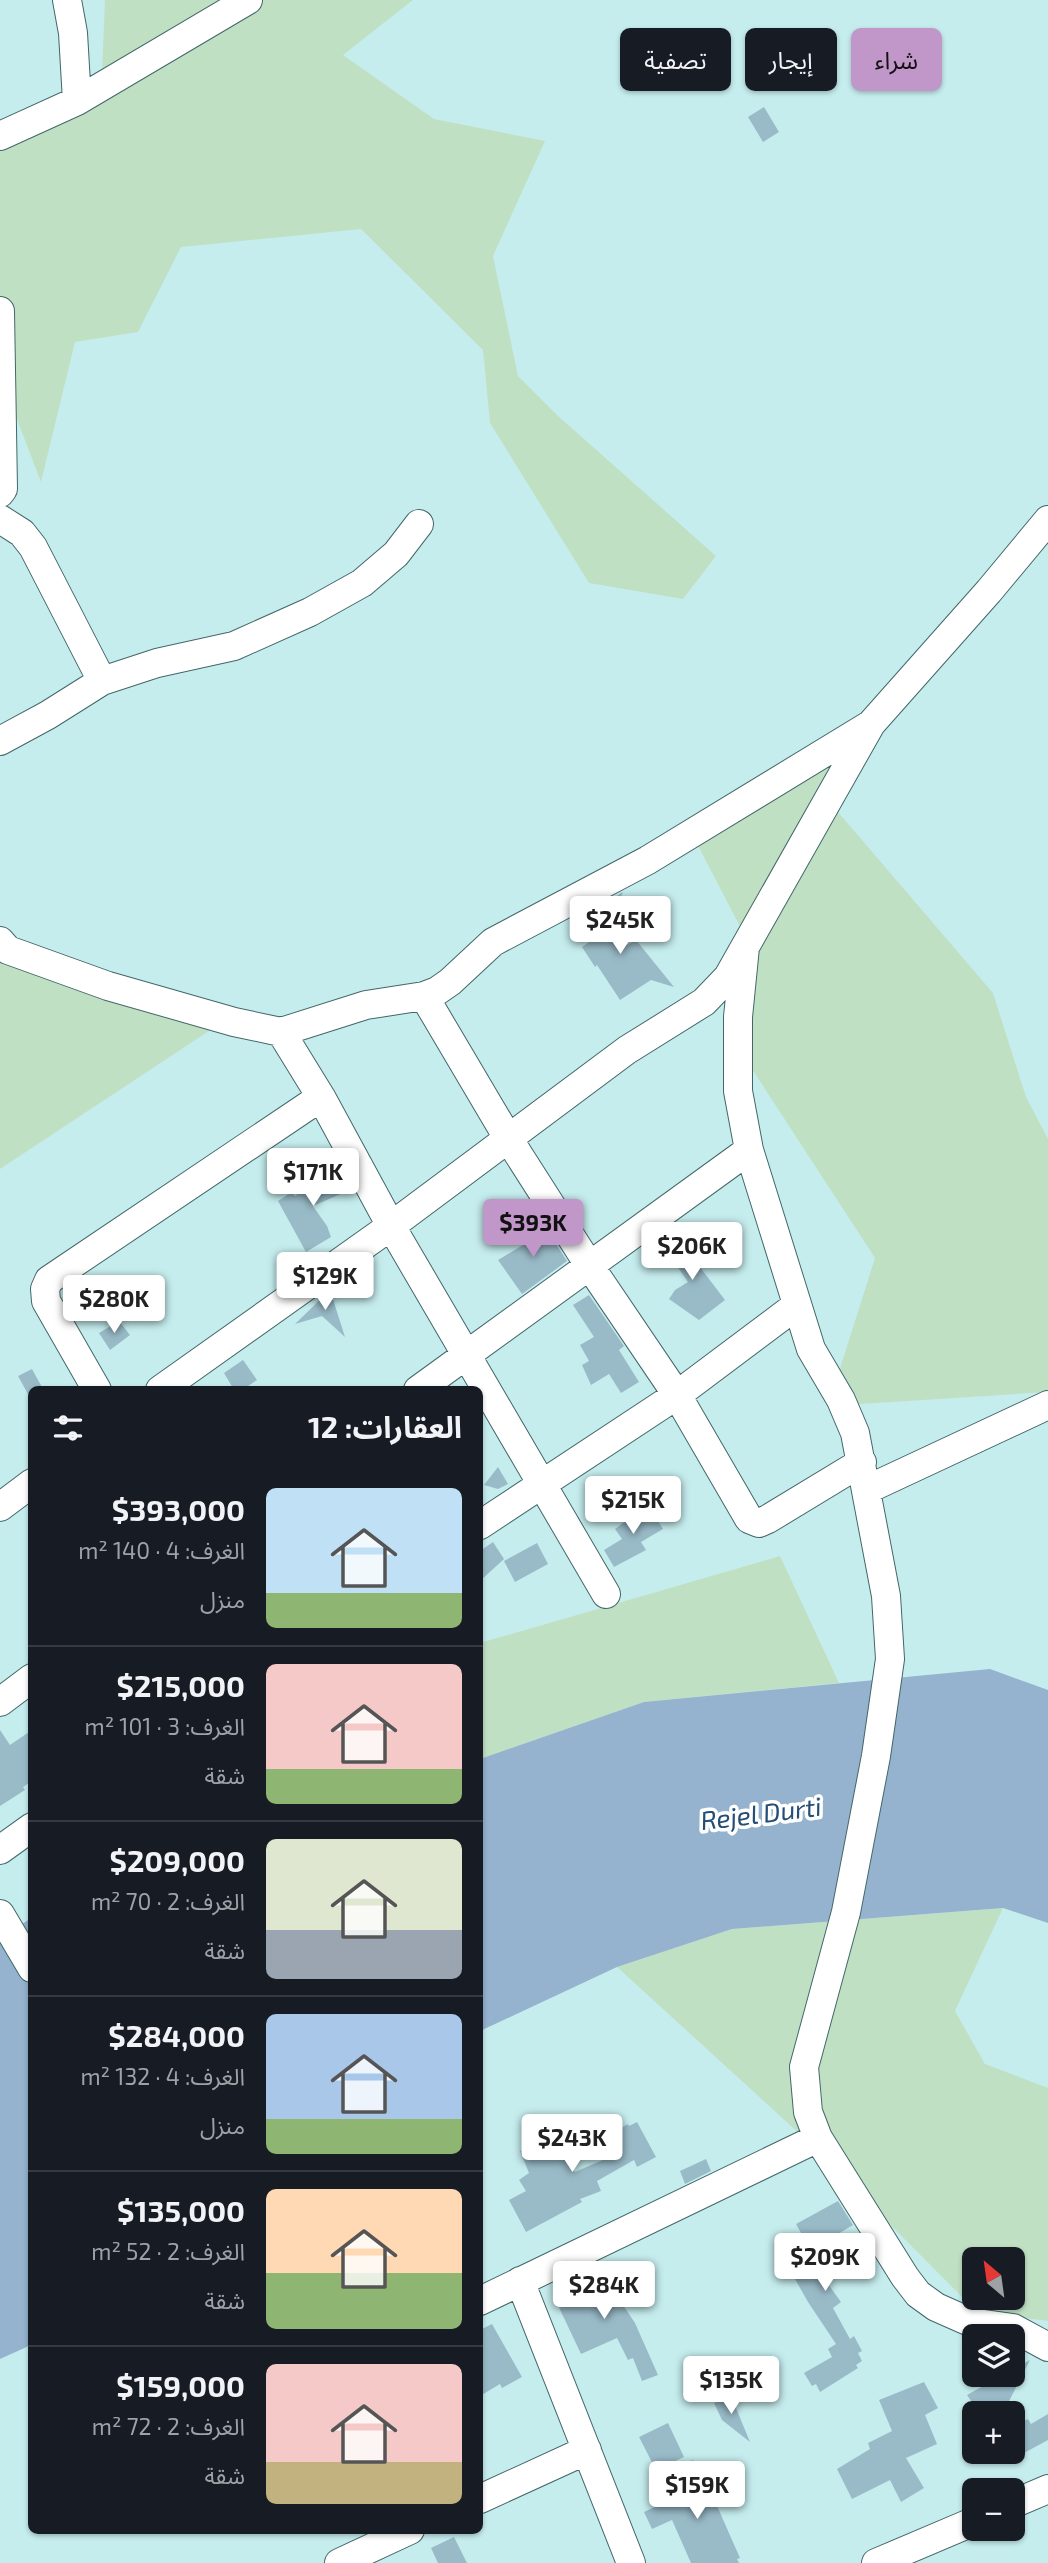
<!DOCTYPE html>
<html lang="ar">
<meta charset="utf-8">
<style>
:root{--surface:#171b24;--page:#20242c;--text:#f1f3f6;--muted:#9ea1a6;--line:#363941;--accent:#c197c9}
body{margin:0;font-family:"Exo 2","Noto Sans Arabic",sans-serif;background:var(--page);color:var(--text);direction:rtl;height:100vh;display:flex;flex-direction:column;font-size:26px;white-space:nowrap}
*{box-sizing:border-box;margin:0}
p{font-size:23px;color:var(--muted)}
.icon{flex:none;width:38px;height:38px;fill:none;stroke:currentColor;stroke-width:2;stroke-linecap:round;stroke-linejoin:round}
.map{position:relative;flex:1;overflow:hidden;direction:ltr}
.sheet{position:absolute;left:28px;top:1386px;width:455px;height:1148px;display:flex;flex-direction:column;background:var(--surface);border-radius:10px;box-shadow:0 2px 5px #0004;direction:rtl}
.sheet>*{flex:none}
.banner{position:absolute;left:504px;top:28px;width:438px;height:63px;direction:rtl;display:flex;gap:14px}
.needle{width:46px;rotate:331deg}
.tools{position:absolute;left:962px;top:2247px;display:grid;gap:14px}
.tools a{display:grid;place-items:center;width:63px;height:63px;border-radius:10px;background:var(--surface);box-shadow:0 2px 5px #0004;font-size:35px}
.price{position:absolute;translate:-50% -60px;padding:0 16px;border-radius:7px;background:#fff;color:#222;font-size:23px;line-height:46px;filter:drop-shadow(0 2px 4px #0008)}
.price::after{content:'';position:absolute;left:50%;top:42px;width:21px;height:16px;margin-left:-10px;background:inherit;clip-path:polygon(0 0,100% 0,50% 100%)}
.price.selected{background:var(--accent);color:#111}
ul{padding:0;list-style:none}
li{display:flex;align-items:center;gap:21px;height:175px;padding:0 21px}
li+li{border-top:2px solid var(--line)}
li span{display:grid;place-items:center;flex:none;width:196px;height:140px;border-radius:10px;color:#555}
li>.icon{margin-inline-start:auto}
span .icon{width:84px;height:84px;fill:#fffc;stroke-width:1}
li b{font-size:30px}
h2{display:flex;justify-content:space-between;align-items:center;height:84px;padding:0 21px;font-size:30px}
.tag{padding:0 24px;border-radius:10px;background:var(--surface);box-shadow:0 2px 5px #0004;font-size:24px;line-height:63px}
.tag.selected{background:var(--accent);color:#111}
.map>svg:first-child{display:block}
</style>
<div class="map">
<svg width="1048" height="2563" viewBox="0 0 1048 2563">
<rect width="100%" height="100%" fill="#c6edee"/>
<path fill="#c0e0c4" fill-rule="evenodd" d="M105 0H231L102 74Z
M259 0H413L343 55 434 119 545 141 493 256 518 376 557 415 716 556 683 599 589 583 490 423 483 350 361 229 181 247 138 332 75 342 41 482 0 375V144Z
M849 747 744 934 694 838Z
M838 812 993 993 1026 1097 1048 1139V1392L828 1406 875 1258 748 1063 753 952Z
M0 952 218 1025 0 1169Z
M780 1556 839 1683 644 1702 480 1759V1643Z
M1003 1908 955 2011 985 2064 1048 2088V2321L977 2312 802 2136 617 1967 732 1929ZM975 2259H1013V2298H975Z"/>
<path fill="#95b2ce" d="M990 1669 1048 1690V1923L1003 1908 732 1929 617 1967 480 2031V1759L644 1702Z
M31 1918V2345L0 2359V1939Z"/>
<path fill="#99bbc8" d="M764 107 779 132 763 142 748 117Z
M623 892 606 931 613 926 627 945 636 940 674 987 651 980 620 1000 597 965 595 967 582 947 602 933 589 914Z
M339 1165 349 1184 341 1189 343 1193 313 1206 327 1226 331 1237 306 1252 278 1201 292 1192 295 1196Z
M539 1218 567 1261 522 1294 498 1260 538 1236 531 1223Z
M674 1233 725 1300 699 1320 669 1299 675 1290 688 1282 660 1242Z
M330 1290 345 1337 322 1316 295 1324Z
M589 1295 624 1346 619 1350 639 1382 621 1393 609 1374 591 1385 582 1365 589 1361 580 1345 594 1337 573 1305Z
M119 1321 130 1335 110 1350 99 1333Z
M243 1360 257 1380 242 1390H234L224 1373Z
M32 1369 43 1389 32 1390V1395L29 1396 18 1376Z
M498 1467 508 1484 498 1489 484 1485Z
M648 1505 663 1529 641 1542 646 1550 614 1567 604 1550 622 1539 615 1529Z
M493 1542 504 1559 480 1581V1551Z
M537 1543 548 1564 515 1582 504 1561Z
M0 1730 10 1745 32 1730V1781L23 1787 25 1790 0 1806Z
M637 2122 656 2157 637 2167 634 2160 597 2181 601 2191 580 2199 582 2202 526 2232 509 2200 526 2191 519 2180 529 2173 520 2151 557 2137 575 2172 605 2159 596 2143 628 2124 629 2126Z
M706 2159 711 2171 685 2184 680 2171Z
M838 2201 853 2225 831 2238 837 2250 828 2254 837 2268 823 2277 841 2302 833 2308 850 2339 854 2336 862 2351 858 2353 862 2361 856 2365 858 2368 820 2392 816 2384 812 2386 804 2373 832 2357 828 2349 836 2344 808 2302 787 2265 810 2249 796 2224Z
M609 2269 623 2296 619 2299 635 2323 658 2375 642 2381 633 2358 628 2360 617 2338 581 2354 555 2299Z
M492 2324 522 2377 502 2388 500 2384 480 2396V2330Z
M1030 2360 1003 2413H993L989 2404 978 2411 967 2395 1003 2375H1013V2369Z
M924 2382 938 2408 925 2415 937 2444 906 2458 924 2488 901 2502 890 2480 852 2499 837 2469 870 2449 868 2443 892 2431 879 2400Z
M731 2396 750 2442 722 2420 714 2403Z
M1048 2414V2440L1024 2453 1013 2431V2426L1028 2419 1031 2424Z
M668 2423 684 2457 656 2470 639 2437Z
M693 2460 701 2477 703 2474 740 2558 737 2559 739 2563H691L672 2520 652 2529 644 2512 689 2491 677 2467Z
M454 2537 467 2563H438L431 2548Z"/>
<g fill="none" stroke-linecap="round" stroke-linejoin="round">
<g stroke="#436768" stroke-width="30">
<path id="minor" d="M67 0 73 33 77 101
M0 136 77 101 248 0
M0 311 3 489 0 493
M0 519 22 533 33 547 102 681
M0 741 48 715 102 681 157 663 234 646 310 612 362 583 396 554 419 524
M0 941 8 950 108 986 234 1022 281 1032 366 1005 424 996 437 991 450 982 493 942 648 860 868 726
M745 947 738 1017V1091L749 1150 811 1349 841 1400 855 1433 886 1596 890 1659 876 1756 846 1912 804 2067 808 2112 818 2138 905 2277 918 2294 936 2307 970 2322 1013 2328 1048 2347
M424 996 508 1138 589 1265 677 1395 749 1519 759 1523 768 1519 862 1462
M281 1032 321 1097 391 1226 606 1594
M97 1390 46 1301 45 1289 49 1280 321 1097
M160 1390 391 1226 627 1050 704 1002 728 977 871 724 989 591 1048 520
M418 1390 749 1150
M866 1490 1048 1405
M0 1507 32 1483
M480 1525 677 1395 797 1305
M0 1702 32 1678
M0 1850 32 1827
M0 1914 32 1968
M520 2281 631 2563
M480 2301 818 2138
M480 2499 587 2450
M1013 2504 1048 2489
M339 2563 410 2530
M876 2563 975 2521"/>
</g>
<use href="#minor" stroke="#fff" stroke-width="28"/>
</g>
<g text-anchor="middle" stroke-width="7" stroke-linejoin="round" paint-order="stroke">
<g font-size="26" font-style="italic" fill="#234e75" stroke="#fff">
<text transform="translate(761 1814) rotate(-7)" y="9">Rejel Durti</text>
</g>
</g>
</svg>
<div class="tools">
<a><svg class="needle" viewBox="-14 -14 28 28"><path d="M0-13l5 13h-10z" fill="#e53935"/><path d="M0 13l5-13h-10z" fill="#9ea1a6"/></svg></a>
<a><svg class="icon" aria-label="layers" viewBox="0 0 24 24"><path d="M12 4l9 5-9 5-9-5zM3 14l9 5 9-5"/></svg></a>
<a>+</a>
<a>−</a>
</div>
<b class="price" style="left:620px;top:956px">$245K</b>
<b class="price" style="left:313px;top:1208px">$171K</b>
<b class="price selected" style="left:533px;top:1259px">$393K</b>
<b class="price" style="left:692px;top:1282px">$206K</b>
<b class="price" style="left:325px;top:1312px">$129K</b>
<b class="price" style="left:114px;top:1335px">$280K</b>
<b class="price" style="left:633px;top:1536px">$215K</b>
<b class="price" style="left:572px;top:2174px">$243K</b>
<b class="price" style="left:825px;top:2293px">$209K</b>
<b class="price" style="left:604px;top:2321px">$284K</b>
<b class="price" style="left:731px;top:2416px">$135K</b>
<b class="price" style="left:697px;top:2521px">$159K</b>
<div class="banner">
<a class="tag selected">شراء</a>
<a class="tag">إيجار</a>
<a class="tag">تصفية</a>
</div>
<section class="sheet">
<h2>العقارات: 12<svg class="icon" aria-label="filters" viewBox="0 0 24 24"><path d="M4 7h16M4 17h16"/><circle cx="9" cy="7" r="2"/><circle cx="15" cy="17" r="2"/></svg></h2>
<ul>
<li><span style="background:linear-gradient(#bfe0f5 75%,#8fb573 0)"><svg class="icon" aria-label="home" viewBox="0 0 24 24"><path d="M3 11l9-7 9 7M6 9v11h12V9"/></svg></span><div><b>$393,000</b><p>الغرف: 4 · 140 m²</p><p>منزل</p></div></li>
<li><span style="background:linear-gradient(#f6c9c9 75%,#8fb573 0)"><svg class="icon" aria-label="home" viewBox="0 0 24 24"><path d="M3 11l9-7 9 7M6 9v11h12V9"/></svg></span><div><b>$215,000</b><p>الغرف: 3 · 101 m²</p><p>شقة</p></div></li>
<li><span style="background:linear-gradient(#dfe7d0 65%,#9aa5b1 0)"><svg class="icon" aria-label="home" viewBox="0 0 24 24"><path d="M3 11l9-7 9 7M6 9v11h12V9"/></svg></span><div><b>$209,000</b><p>الغرف: 2 · 70 m²</p><p>شقة</p></div></li>
<li><span style="background:linear-gradient(#a9c7e8 75%,#8fb573 0)"><svg class="icon" aria-label="home" viewBox="0 0 24 24"><path d="M3 11l9-7 9 7M6 9v11h12V9"/></svg></span><div><b>$284,000</b><p>الغرف: 4 · 132 m²</p><p>منزل</p></div></li>
<li><span style="background:linear-gradient(#ffd9b3 60%,#8fb573 0)"><svg class="icon" aria-label="home" viewBox="0 0 24 24"><path d="M3 11l9-7 9 7M6 9v11h12V9"/></svg></span><div><b>$135,000</b><p>الغرف: 2 · 52 m²</p><p>شقة</p></div></li>
<li><span style="background:linear-gradient(#f6c9c9 70%,#c2b280 0)"><svg class="icon" aria-label="home" viewBox="0 0 24 24"><path d="M3 11l9-7 9 7M6 9v11h12V9"/></svg></span><div><b>$159,000</b><p>الغرف: 2 · 72 m²</p><p>شقة</p></div></li>
</ul>
</section>
</div>
